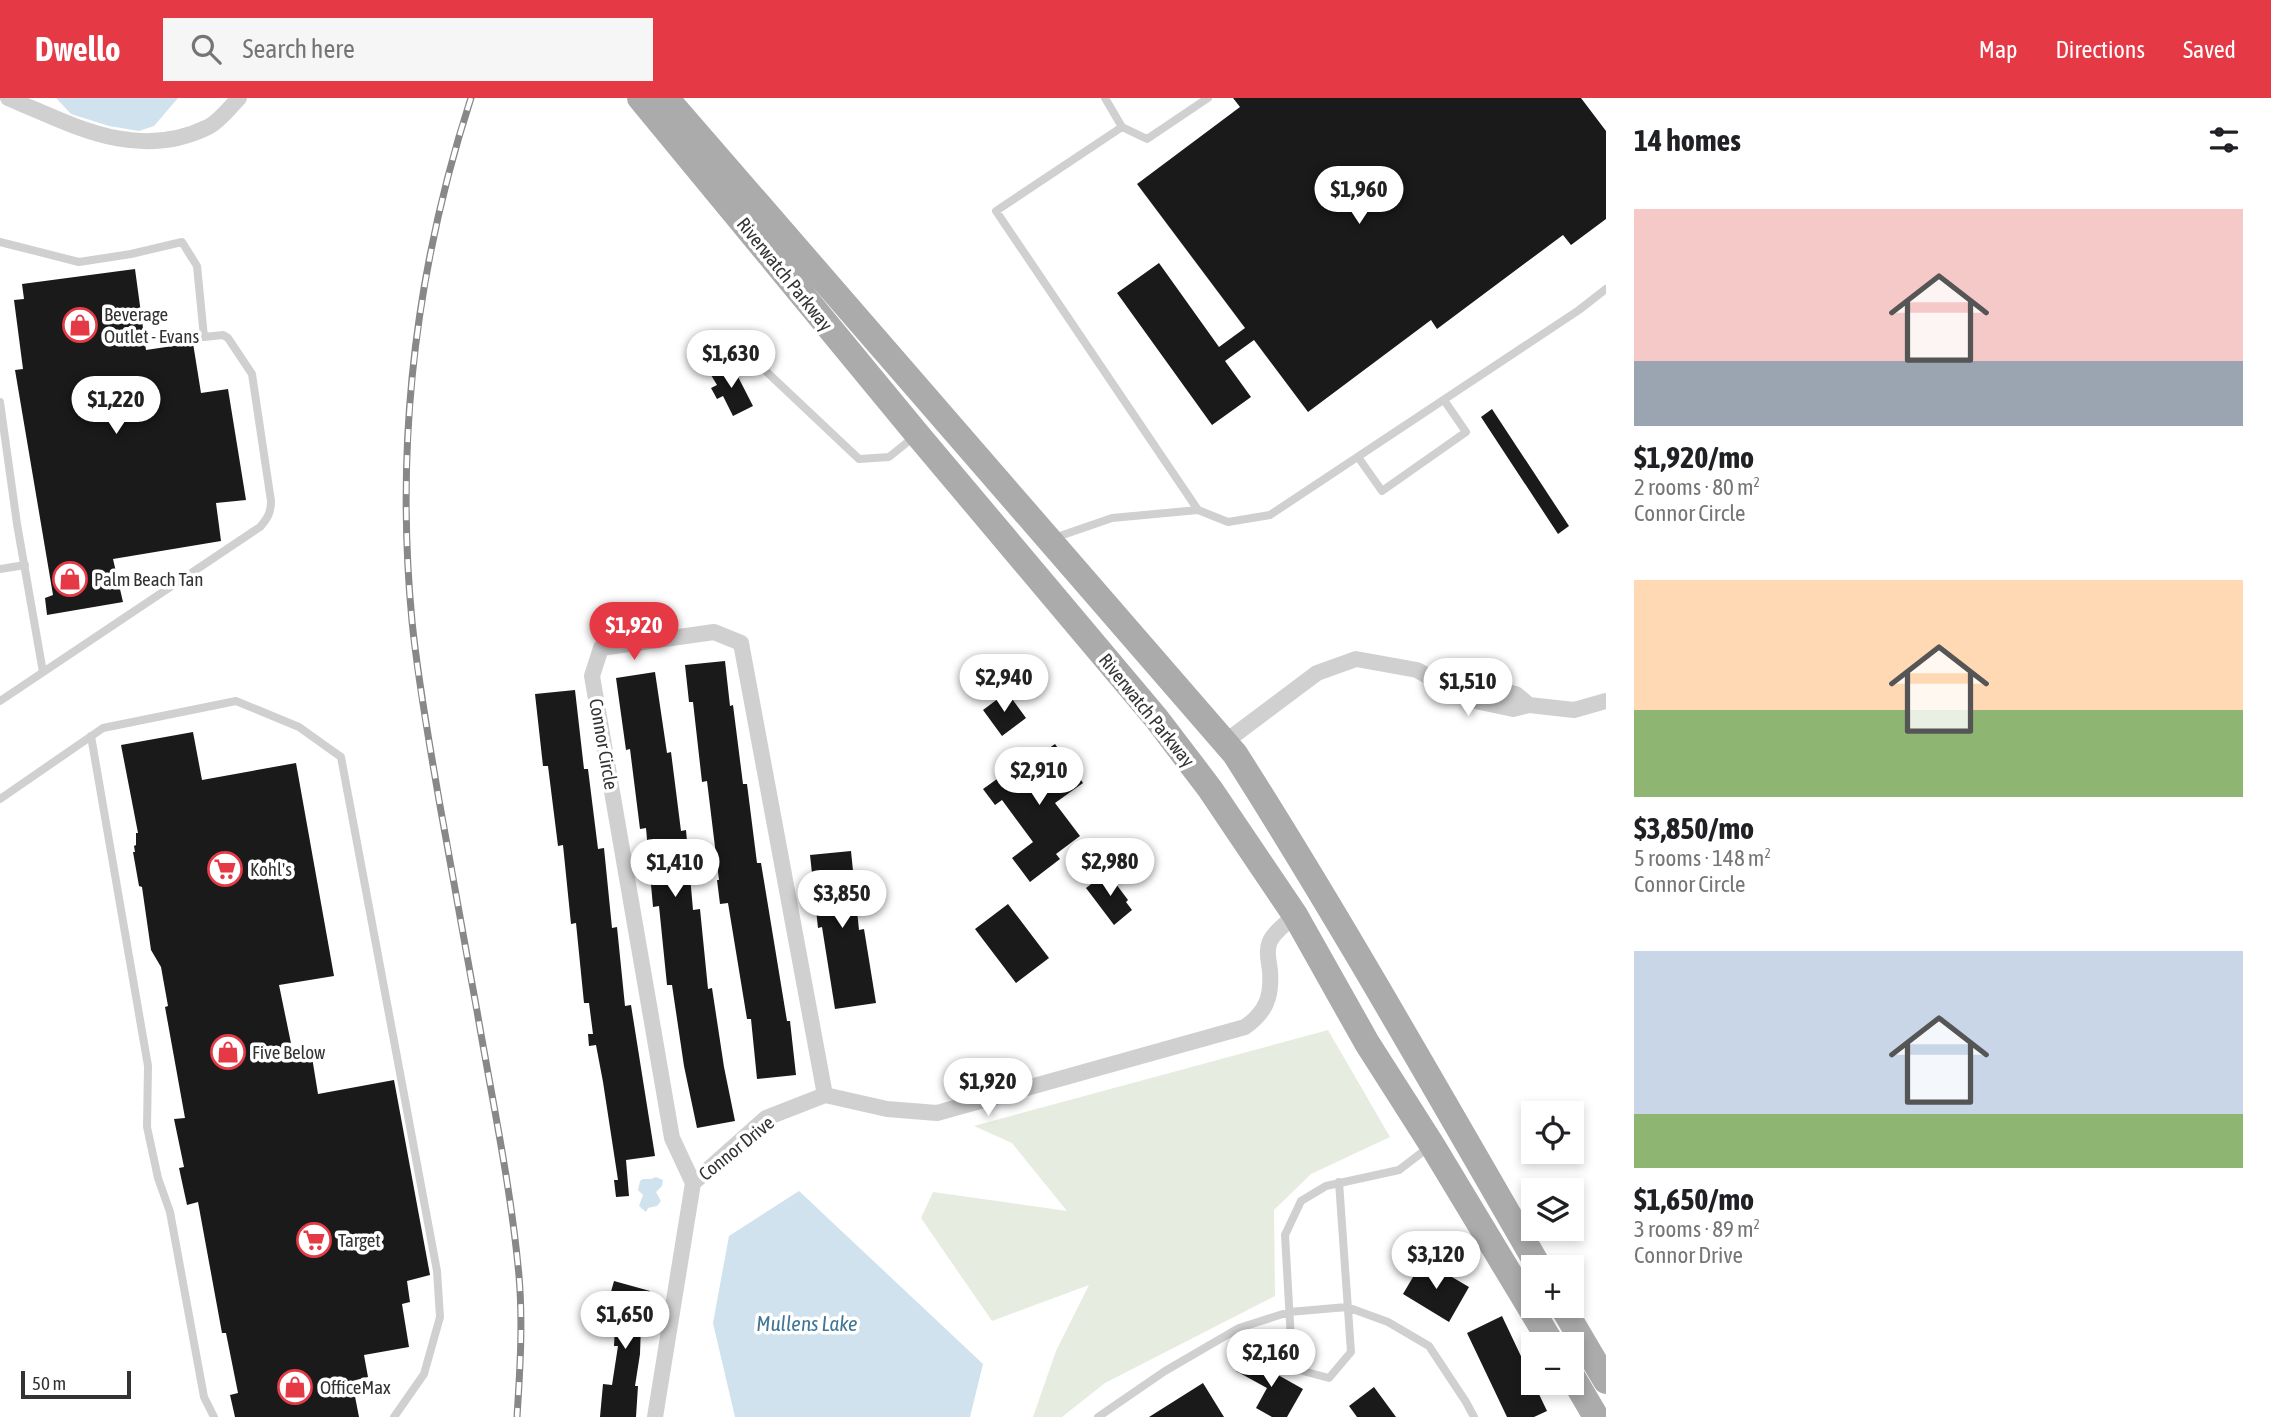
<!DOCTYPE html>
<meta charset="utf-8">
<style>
:root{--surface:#fff;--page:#f6f6f6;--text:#202124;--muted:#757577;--accent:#e63946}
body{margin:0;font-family:"Asap Condensed",sans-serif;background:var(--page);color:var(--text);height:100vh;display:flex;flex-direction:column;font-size:26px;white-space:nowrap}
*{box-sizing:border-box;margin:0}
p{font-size:23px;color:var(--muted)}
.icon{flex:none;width:38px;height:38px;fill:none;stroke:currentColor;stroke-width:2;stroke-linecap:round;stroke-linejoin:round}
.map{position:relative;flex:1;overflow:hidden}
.panel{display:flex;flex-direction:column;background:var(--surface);width:665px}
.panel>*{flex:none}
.tools{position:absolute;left:1521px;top:1003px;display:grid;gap:14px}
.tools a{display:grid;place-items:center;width:63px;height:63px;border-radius:0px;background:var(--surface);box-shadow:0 4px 10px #0003;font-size:35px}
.scale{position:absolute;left:21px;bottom:18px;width:110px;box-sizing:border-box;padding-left:7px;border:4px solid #333;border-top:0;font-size:19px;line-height:24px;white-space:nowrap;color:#333;-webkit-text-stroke:5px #fff;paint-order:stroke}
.price{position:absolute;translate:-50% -60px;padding:0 16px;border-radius:24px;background:#fff;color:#222;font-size:23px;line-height:46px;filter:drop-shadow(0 2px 4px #0008)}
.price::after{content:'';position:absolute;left:50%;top:42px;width:21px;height:16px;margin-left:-10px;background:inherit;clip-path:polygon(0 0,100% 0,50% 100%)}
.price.active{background:var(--accent);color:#fff}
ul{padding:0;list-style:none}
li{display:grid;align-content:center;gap:14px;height:371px;padding:0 28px}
li span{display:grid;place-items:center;height:217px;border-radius:0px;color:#555}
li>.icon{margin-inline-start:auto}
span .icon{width:126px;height:126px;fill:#fffc;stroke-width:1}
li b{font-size:30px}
h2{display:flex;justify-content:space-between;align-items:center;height:84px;padding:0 28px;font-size:30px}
header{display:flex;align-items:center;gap:42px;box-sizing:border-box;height:98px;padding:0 35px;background:var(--accent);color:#fff}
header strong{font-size:33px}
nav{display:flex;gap:38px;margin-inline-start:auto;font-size:24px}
.search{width:490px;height:63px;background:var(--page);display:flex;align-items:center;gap:18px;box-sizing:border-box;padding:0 24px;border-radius:0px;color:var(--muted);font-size:26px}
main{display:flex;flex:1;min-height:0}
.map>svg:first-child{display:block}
</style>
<header>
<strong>Dwello</strong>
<div class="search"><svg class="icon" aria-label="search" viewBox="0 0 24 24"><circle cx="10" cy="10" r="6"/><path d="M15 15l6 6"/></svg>Search here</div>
<nav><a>Map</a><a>Directions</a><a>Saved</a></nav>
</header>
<main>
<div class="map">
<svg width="1606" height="1319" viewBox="0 0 1606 1319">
<rect width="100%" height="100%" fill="#fff"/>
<path fill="#e6ecdf" d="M1328 932 1390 1039 1311 1076 1274 1112 1275 1198 1105 1285 1062 1319H1033L1056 1253 1089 1187 992 1223 921 1120 933 1094 1067 1113 1012 1045 974 1028Z"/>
<path fill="#cfe2ee" d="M56 0H178L154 28 139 33 109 28 71 16Z
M656 1079 663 1082 662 1088 656 1094 661 1103 657 1108 648 1110 646 1114 639 1108 643 1097 638 1092 640 1083 643 1081H651Z
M799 1093 983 1266 970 1319H735L713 1225 729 1138Z"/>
<path fill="#1a1a1a" d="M1233 0H1581L1606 33V121L1571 147 1563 137 1437 231 1431 222 1308 314 1254 242 1225 263 1251 299 1212 327 1117 195 1159 165 1219 249 1245 230 1137 86 1240 9Z
M135 171 146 252 193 245 201 295 228 291 246 402 216 405 221 443 113 461 123 504 47 517 45 500 53 497 15 272 23 271 14 202 24 201 22 186Z
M732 267 753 308 733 318 723 298 717 301 711 290 717 287 711 277Z
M1492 311 1569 428 1558 436 1481 319Z
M725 563 730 608 733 607 743 686H747L757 765H761L787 923H790L796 977 757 981 751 921H747L728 805 720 806 717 782H719L707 683 702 684 693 604H689L685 567Z
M655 574 667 655 671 654 681 733 686 732 693 812 700 811 708 891 712 890 724 969 735 1023 697 1030 684 968 672 887H667L659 808 653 809 646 730 640 731 630 651 626 652 616 580Z
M575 592 584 671H588L598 751 604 750 612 830 617 829 625 908 631 907 655 1058 626 1062 629 1098 616 1099 614 1082H618L603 984 596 947 589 948 588 936H593L589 905H584L576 825 571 826 563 747 558 748 548 668H543L535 596Z
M1007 594 1026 620 1002 638 983 612Z
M193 634 202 682 296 665 334 878 279 887 293 955 311 953 318 996 394 982 430 1177 407 1183 410 1204 402 1206 409 1249 364 1257 368 1279 352 1283 359 1319H235L230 1297 238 1295 226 1235H222L198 1104 187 1107 179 1070 184 1069 174 1021 185 1020 165 909 168 908 161 869 151 852 142 789 139 788 133 754H135L134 748 136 747V735H138L121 647Z
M1055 646 1083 685 1055 705 1080 738 1056 756 1060 761 1030 784 1012 760 1033 744 1002 702 995 707 983 691 1036 653 1039 657Z
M851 753 859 832 864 831 876 905 835 911 822 829 818 830 810 757Z
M1107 774 1128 802 1126 804 1132 812 1114 827 1086 790Z
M1008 806 1049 860 1016 885 975 831Z
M1423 1162 1469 1189 1449 1224 1403 1196Z
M614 1183 650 1193 641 1227 640 1256 635 1288H638L636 1319H600L603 1286 612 1287 618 1248H614L616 1210 607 1208Z
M1502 1218 1547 1313 1534 1319H1507L1467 1235Z
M1244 1258 1303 1291 1287 1319H1272L1256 1310 1267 1290 1236 1273Z
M1203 1285 1224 1319H1149Z
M1374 1289 1396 1319H1357L1349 1308Z"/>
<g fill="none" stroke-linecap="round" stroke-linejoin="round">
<path stroke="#d0d0d0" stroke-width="8" d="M1105 0 1122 29 1147 41 1208 0
M1122 29 996 113 1198 412
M0 144 79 164 131 156 182 144 197 168 204 239 223 237 228 240 252 276 271 403C271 415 267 421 260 429L0 603
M755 263 859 361 889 359 915 338
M0 304 17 426 43 574
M1358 359 1382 393 1466 334 1444 302
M1054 440 1112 420 1198 412 1228 424 1270 417 1579 212 1606 191
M0 471 25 467
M91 638 148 968 147 1029 158 1080 170 1114 204 1299 214 1319
M0 701 103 630 236 603 299 629 341 659 437 1173 440 1219 424 1276 394 1319
M1339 1084 1351 1254 1329 1280 1299 1272 1291 1242 1285 1137 1301 1103 1326 1088 1399 1072 1429 1049
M1098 1319 1165 1273 1239 1230 1289 1214 1347 1209 1388 1224 1429 1248 1466 1304 1474 1319"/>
<path stroke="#d0d0d0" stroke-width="16" d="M8 0C73 27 137 64 208 29 219 24 230 9 239 0
M1461 593 1475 587 1516 596 1529 607
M1225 644 1317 575 1356 561 1417 572 1445 588 1461 593 1471 602 1513 611 1529 607 1574 612 1606 603
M693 1085 672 1040 592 578 601 550 714 534 741 545 825 997
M655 1319 693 1085 766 1020 825 997 887 1011 937 1015 1245 929C1266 914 1272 899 1270 873 1269 863 1266 855 1269 846 1272 835 1287 825 1295 817"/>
<path stroke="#ababab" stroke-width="26" d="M640 0 917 336 1156 620 1210 691 1295 817 1367 945 1432 1047 1552 1246
M666 0 1235 656C1342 824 1439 997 1539 1169
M1562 1208 1606 1283
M1572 1278 1596 1319"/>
<g stroke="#888" stroke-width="7">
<path id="rail" d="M471 0C416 169 395 346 412 523 418 583 429 643 439 702 452 772 464 843 477 913 492 1001 511 1089 519 1178 523 1225 520 1272 517 1319"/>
</g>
<use href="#rail" stroke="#fff" stroke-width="4.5" stroke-dasharray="13" stroke-linecap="butt"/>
</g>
<defs>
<g id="shop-ring" transform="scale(1.75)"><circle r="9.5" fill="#fff" stroke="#e63946" stroke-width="1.5"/><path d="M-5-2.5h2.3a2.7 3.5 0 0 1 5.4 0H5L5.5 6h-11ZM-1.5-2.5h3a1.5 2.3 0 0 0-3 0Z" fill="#e63946"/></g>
<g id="supermarket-ring" transform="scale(1.75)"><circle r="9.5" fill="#fff" stroke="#e63946" stroke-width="1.5"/><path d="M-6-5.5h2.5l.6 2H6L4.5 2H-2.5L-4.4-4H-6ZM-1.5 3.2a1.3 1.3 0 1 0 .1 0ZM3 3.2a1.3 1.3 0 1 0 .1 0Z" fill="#e63946"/></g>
</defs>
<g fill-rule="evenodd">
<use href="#shop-ring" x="80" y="227"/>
<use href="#shop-ring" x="70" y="481"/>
<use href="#supermarket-ring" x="225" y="771"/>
<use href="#shop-ring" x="228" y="954"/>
<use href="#supermarket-ring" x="314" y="1142"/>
<use href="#shop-ring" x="295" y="1289"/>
</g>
<g text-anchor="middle" stroke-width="7" stroke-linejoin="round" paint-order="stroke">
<g font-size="19" fill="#333" stroke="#fff">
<text transform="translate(785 176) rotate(51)" y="7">Riverwatch Parkway</text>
<text transform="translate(1147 612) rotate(51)" y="7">Riverwatch Parkway</text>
<text transform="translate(604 646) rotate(80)" y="7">Connor Circle</text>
<text transform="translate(736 1050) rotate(-39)" y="7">Connor Drive</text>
</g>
<g font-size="19" fill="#333" stroke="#fff" text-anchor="start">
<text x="104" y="223">Beverage<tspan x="104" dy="22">Outlet - Evans</tspan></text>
<text x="94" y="488">Palm Beach Tan</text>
<text x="250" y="778">Kohl's</text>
<text x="252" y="961">Five Below</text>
<text x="338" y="1149">Target</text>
<text x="320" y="1296">OfficeMax</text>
</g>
<g font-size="21" font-style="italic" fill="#3f7597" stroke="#fff">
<text x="807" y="1233">Mullens Lake</text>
</g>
</g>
</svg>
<div class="tools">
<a><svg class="icon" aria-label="locate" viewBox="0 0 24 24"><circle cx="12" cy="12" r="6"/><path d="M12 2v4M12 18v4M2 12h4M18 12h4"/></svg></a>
<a><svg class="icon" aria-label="layers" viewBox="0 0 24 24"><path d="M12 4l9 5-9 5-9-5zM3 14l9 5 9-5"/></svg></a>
<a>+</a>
<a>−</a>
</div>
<div class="scale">50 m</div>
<b class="price" style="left:1359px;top:128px">$1,960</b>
<b class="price" style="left:731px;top:292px">$1,630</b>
<b class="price" style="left:116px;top:338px">$1,220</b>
<b class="price active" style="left:634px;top:564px">$1,920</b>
<b class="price" style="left:1004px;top:616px">$2,940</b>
<b class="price" style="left:1468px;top:620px">$1,510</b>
<b class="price" style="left:1039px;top:709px">$2,910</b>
<b class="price" style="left:1110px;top:800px">$2,980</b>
<b class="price" style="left:675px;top:801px">$1,410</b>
<b class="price" style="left:842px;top:832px">$3,850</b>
<b class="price" style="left:988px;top:1020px">$1,920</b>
<b class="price" style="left:1436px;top:1193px">$3,120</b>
<b class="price" style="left:625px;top:1253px">$1,650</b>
<b class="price" style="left:1271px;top:1291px">$2,160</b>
</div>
<section class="panel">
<h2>14 homes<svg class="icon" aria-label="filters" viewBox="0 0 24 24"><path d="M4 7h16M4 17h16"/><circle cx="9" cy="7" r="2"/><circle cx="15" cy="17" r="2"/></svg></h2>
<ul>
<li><span style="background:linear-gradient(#f6c9c9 70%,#9aa5b1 0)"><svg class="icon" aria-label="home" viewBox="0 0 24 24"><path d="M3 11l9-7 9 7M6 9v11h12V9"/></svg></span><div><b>$1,920/mo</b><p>2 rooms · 80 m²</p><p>Connor Circle</p></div></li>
<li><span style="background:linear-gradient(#ffd9b3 60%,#8fb573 0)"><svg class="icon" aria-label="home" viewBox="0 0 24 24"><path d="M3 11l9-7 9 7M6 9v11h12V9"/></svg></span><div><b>$3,850/mo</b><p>5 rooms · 148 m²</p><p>Connor Circle</p></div></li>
<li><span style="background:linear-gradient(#c9d6e8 75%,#8fb573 0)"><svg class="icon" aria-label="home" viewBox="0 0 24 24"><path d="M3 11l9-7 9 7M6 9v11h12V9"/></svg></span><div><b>$1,650/mo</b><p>3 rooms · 89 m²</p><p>Connor Drive</p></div></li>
</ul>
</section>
</main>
